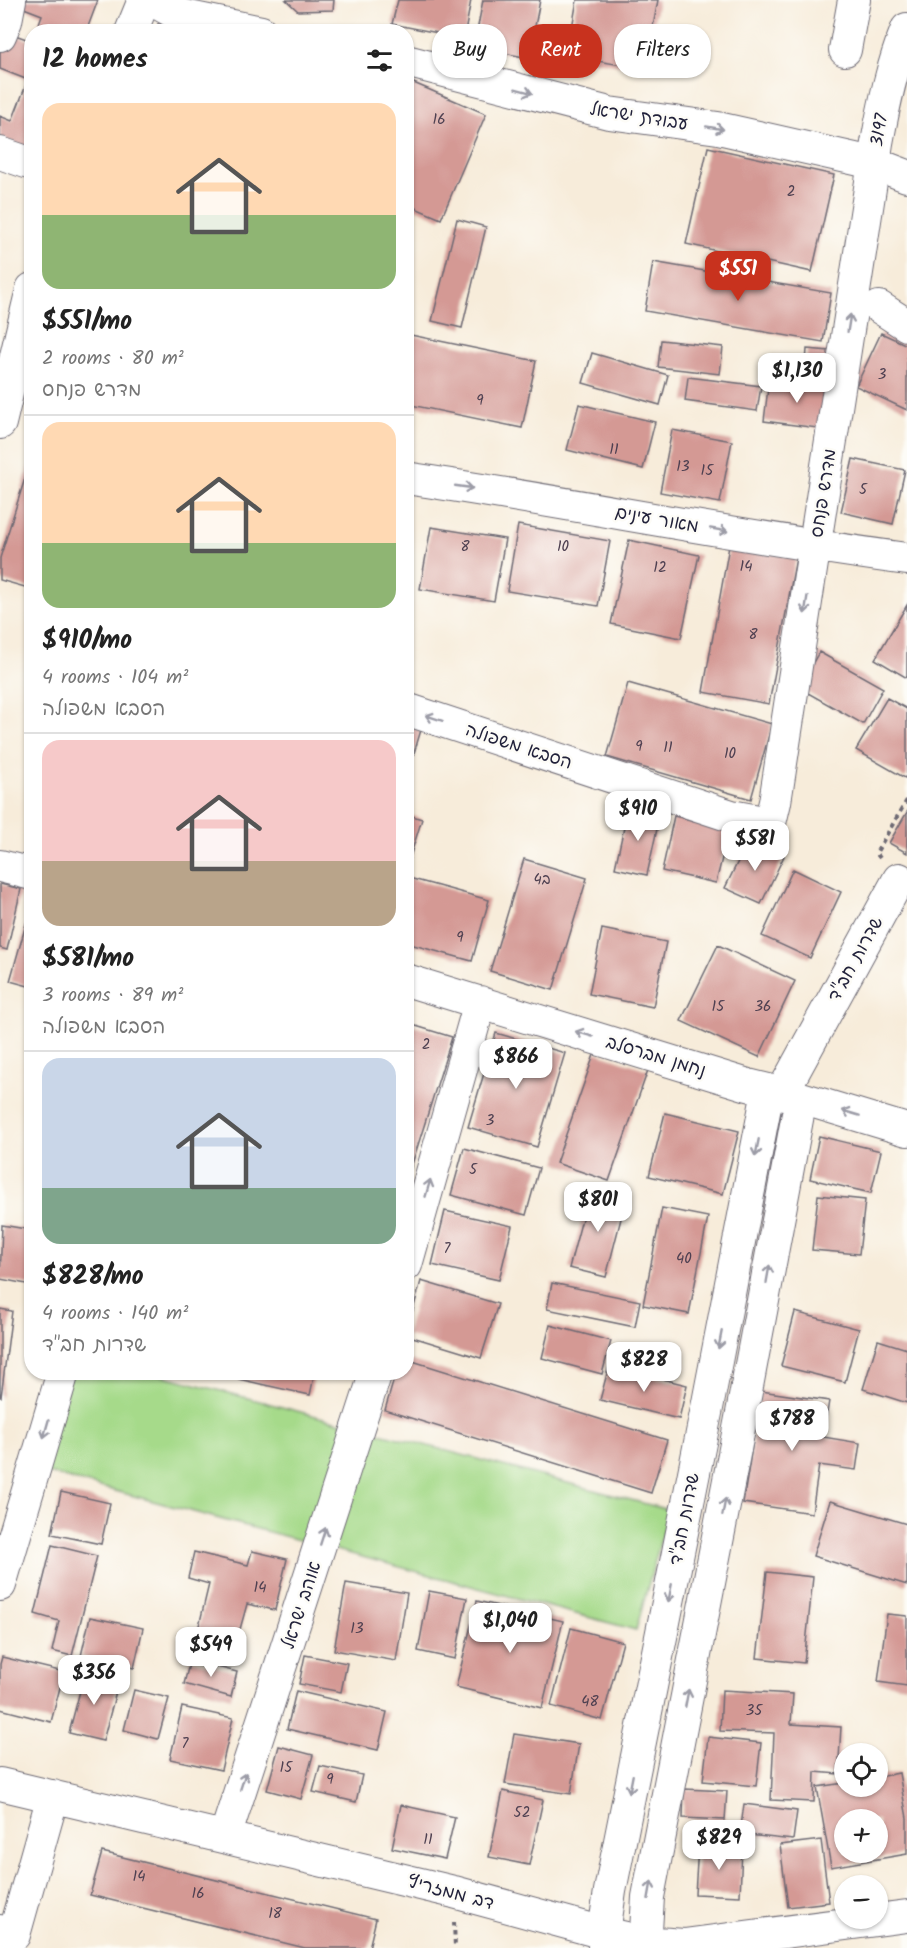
<!DOCTYPE html>
<meta charset="utf-8">
<style>
:root{--surface:#fff;--page:#f6f6f6;--text:#222;--muted:#767676;--line:#e0e0e0;--accent:#c8321e}
body{margin:0;font-family:Kalam,"Playpen Sans Hebrew",sans-serif;background:var(--page);color:var(--text);height:100vh;display:flex;flex-direction:column;font-size:22px;white-space:nowrap}
*{box-sizing:border-box;margin:0}
p{font-size:20px;color:var(--muted)}
.icon{flex:none;width:33px;height:33px;fill:none;stroke:currentColor;stroke-width:2;stroke-linecap:round;stroke-linejoin:round}
.map{position:relative;flex:1;overflow:hidden}
.drawer{position:absolute;left:24px;top:24px;width:390px;height:1356px;display:flex;flex-direction:column;background:var(--surface);border-radius:24px;box-shadow:0 2px 4px #0004}
.drawer>*{flex:none}
.banner{position:absolute;left:432px;top:24px;width:384px;height:54px;display:flex;gap:12px}
.tools{position:absolute;left:834px;top:1743px;display:grid;gap:12px}
.tools a{display:grid;place-items:center;width:54px;height:54px;border-radius:50%;background:var(--surface);box-shadow:0 2px 4px #0004;font-size:30px}
.price{position:absolute;translate:-50% -51px;padding:0 14px;border-radius:12px;background:#fff;color:#222;font-size:20px;line-height:39px;filter:drop-shadow(0 2px 3px #0008)}
.price::after{content:'';position:absolute;left:50%;top:36px;width:18px;height:14px;margin-left:-9px;background:inherit;clip-path:polygon(0 0,100% 0,50% 100%)}
.price.current{background:var(--accent);color:#fff}
ul{padding:0;list-style:none}
li{display:grid;align-content:center;gap:12px;height:318px;padding:0 18px}
li+li{border-top:2px solid var(--line)}
li span{display:grid;place-items:center;height:186px;border-radius:18px;color:#555}
li>.icon{margin-inline-start:auto}
span .icon{width:108px;height:108px;fill:#fffc;stroke-width:1}
li b{font-size:26px}
h2{display:flex;justify-content:space-between;align-items:center;height:72px;padding:0 18px;font-size:26px}
.pill{padding:0 21px;border-radius:24px;background:var(--surface);box-shadow:0 2px 4px #0004;font-size:21px;line-height:54px}
.pill.current{background:var(--accent);color:#fff}
.map>svg:first-child{display:block}
</style>
<div class="map">
<svg width="907" height="1948" viewBox="0 0 907 1948">
<rect width="100%" height="100%" fill="#fdfcf7"/>
<filter id="ink" filterUnits="userSpaceOnUse"><feTurbulence type="fractalNoise" baseFrequency=".0167" numOctaves="2"/><feDisplacementMap in="SourceGraphic" scale="12" xChannelSelector="R" yChannelSelector="G"/><feConvolveMatrix kernelMatrix="1 2 1 2 8 2 1 2 1" color-interpolation-filters="sRGB"/></filter>
<filter id="wash" filterUnits="userSpaceOnUse"><feTurbulence type="fractalNoise" baseFrequency=".008" numOctaves="4" result="noise"/><feDisplacementMap in="SourceGraphic" scale="24" xChannelSelector="R" yChannelSelector="G"/><feGaussianBlur stdDeviation="1.35" result="paint"/><feColorMatrix in="noise" values="0 0 0 0 0 0 0 0 0 0 0 0 0 0 0 0 0 1.4 0 .05"/><feComposite in="paint" operator="in"/></filter>
<g filter="url(#wash)">
<rect width="100%" height="100%" fill="#f7ecda"/>
<path fill="#a6da8a" stroke="#647e62" stroke-width="1.5" d="M71 1373H154L669 1510 636 1630 44 1472Z"/>
<g id="blocks">
<path fill="#d49994" fill-rule="evenodd" d="M12 0H98L86 32H36L42 15 11 3Z
M286 0H334L333 10 298 11Z
M398 0H471L464 38 392 24Z
M483 0H540L529 58 474 47Z
M577 0H658L645 69 567 56Z
M158 24 182 31V32H156Z
M4 31 32 41V150L0 138V116L12 121 28 80 0 69V40Z
M409 81 486 114 441 219 406 204V88Z
M708 147 834 175 812 272 686 244Z
M457 219 486 227 462 328 432 321Z
M653 262 831 293 823 342 645 311Z
M881 333 907 345V410L856 386Z
M406 334 536 361 522 428 406 404Z
M661 340 723 347 720 374 658 367Z
M807 349 830 351 828 378 805 376Z
M592 353 668 375 660 405 583 383Z
M688 377 761 386 757 411 685 401Z
M769 380 831 387 825 429 764 421Z
M579 404 655 422 643 469 567 450Z
M672 430 732 441 720 503 660 492Z
M32 456V589L0 580V558Z
M853 459 905 470 893 524 841 512Z
M518 525 610 541 598 606 507 591Z
M431 527 505 539 494 601 420 589Z
M629 540 699 555 681 638 611 624Z
M729 546 796 558 769 704 703 692Z
M907 605V678L875 659Z
M819 652 883 688 863 724 799 688Z
M628 683 772 724 751 799 607 757Z
M887 698 907 709V775L905 778 856 750Z
M406 726 421 730 407 776 406 775Z
M628 809 660 815 647 875 615 868Z
M907 812V853L889 843Z
M406 814 422 819 409 860 406 859Z
M674 816 729 829 716 883 662 871Z
M749 839 784 856 761 904 725 888Z
M524 859 587 878 553 990 490 971Z
M793 869 841 892 810 958 762 936Z
M409 878 489 900 472 961 406 943V887Z
M0 884 21 889 7 950 0 948Z
M32 903V987L10 981Z
M602 929 666 942 653 1007 589 994Z
M718 945 795 981 759 1057 681 1021Z
M406 1023 452 1037 407 1180H406Z
M496 1033 565 1053 537 1147 468 1127Z
M595 1052 648 1070 609 1181 556 1163Z
M665 1113 739 1131 723 1194 649 1176Z
M819 1136 881 1151 871 1193 810 1179Z
M464 1148 539 1168 526 1215 451 1195Z
M590 1189 626 1199 606 1277 569 1268Z
M818 1195 865 1200 859 1254 812 1250Z
M662 1208 708 1217 689 1314 643 1305Z
M445 1211 512 1226 499 1280 432 1265Z
M2 1225 32 1230V1285L0 1279Z
M421 1281 498 1304 481 1358 406 1335Z
M552 1283 640 1301 635 1327 547 1309Z
M0 1309 12 1311 1 1397H0Z
M795 1312 859 1329 845 1382 781 1366Z
M550 1325 611 1341 602 1374 542 1358Z
M878 1340 907 1349V1403L863 1389Z
M406 1359 667 1440 651 1493 385 1410 396 1372H406Z
M609 1366 687 1385 679 1419 600 1400Z
M239 1372H315L310 1395 238 1379Z
M761 1391 829 1401 823 1437 860 1443 856 1470 819 1465 812 1513 743 1503Z
M61 1492 110 1503 101 1544 52 1534Z
M830 1501 907 1524V1585L813 1556Z
M52 1545 97 1556 72 1656 52 1651 59 1621 35 1614Z
M252 1551 287 1559 275 1610 247 1604 237 1640 198 1630 209 1584 188 1578 194 1552 248 1565Z
M767 1572 813 1577 804 1663 757 1658Z
M346 1583 407 1593 396 1661 334 1650Z
M429 1591 467 1598 455 1659 418 1651Z
M477 1601 563 1621 542 1708 456 1687Z
M887 1614 907 1616V1686L878 1682Z
M90 1617 143 1628 134 1668 81 1656Z
M571 1628 623 1642 602 1720 551 1706Z
M305 1655 347 1663 341 1692 299 1684Z
M2 1657 64 1672 51 1722 0 1709V1664Z
M190 1660 237 1672 231 1697 184 1684Z
M85 1672 119 1680 103 1741 69 1733Z
M134 1690 169 1698 158 1739 124 1730Z
M722 1690 793 1694 791 1724 841 1727 838 1774 815 1772 814 1802 771 1800 774 1733 720 1731Z
M296 1691 387 1712 378 1750 287 1729Z
M182 1707 233 1718 221 1770 170 1759Z
M514 1734 579 1744 571 1794 505 1784Z
M708 1737 761 1743 756 1786 703 1781Z
M279 1746 313 1755 301 1799 267 1790Z
M320 1766 362 1775 356 1802 313 1792Z
M899 1773 907 1818V1854L831 1867 817 1787 844 1783V1786H878V1777ZM844 1820H878V1852H844Z
M684 1789 727 1791 725 1820 683 1818Z
M503 1791 543 1800 529 1865 489 1857Z
M744 1804 797 1811 793 1840 740 1834Z
M401 1805 455 1817 445 1859 392 1848Z
M821 1840 829 1902 788 1907 780 1845Z
M698 1846 742 1848 740 1896 695 1894Z
M102 1852 376 1919 369 1948H305L90 1895Z"/>
</g>
</g>
<g filter="url(#ink)">
<use href="#blocks" fill-opacity="0" stroke="#6d6973" stroke-width="1.5"/>
<g fill="none" stroke-linecap="round" stroke-linejoin="round">
<g stroke="#6d6973" stroke-width="34">
<path id="minor" d="M152 0 179 15 261 32
M131 32 144 0
M0 35 6 21 10 0
M845 50 854 0
M406 61 609 113 718 128 873 163 907 176
M0 153 32 164
M879 307 907 325
M0 423 32 289
M406 478C574 503 739 537 907 559
M406 709 731 816 770 823 775 802 877 143C884 104 892 66 907 29
M0 866 32 874
M406 980 748 1085 801 1098 907 1130
M782 1093 899 879
M406 1265 480 1002
M0 1585 63 1372
M0 1784 454 1892 604 1933 644 1942 684 1945 907 1916
M225 1837 376 1372
M0 1931 14 1935 53 1796
M604 1948V1933L610 1891 707 1408 768 1091
M645 1948 648 1897 742 1413 801 1098"/>
</g>
<path stroke="#6d6973" stroke-width="4" stroke-dasharray="4.5 4.5" stroke-linecap="butt" d="M880 858 876 853 907 800
M454 1922 455 1948"/>
<use href="#minor" stroke="#fff" stroke-width="32"/>
</g>
<defs><path id="oneway-shaft" d="M-6 0H5M1.5-3L5.5 0L1.5 3" fill="none" stroke-width="1.6" stroke-linecap="round" stroke-linejoin="round" transform="scale(1.5)"/></defs>
<g stroke="#9c9ca7">
<use href="#oneway-shaft" transform="translate(524 91) rotate(15)"/>
<use href="#oneway-shaft" transform="translate(715 128) rotate(10)"/>
<use href="#oneway-shaft" transform="translate(849 323) rotate(-81)"/>
<use href="#oneway-shaft" transform="translate(464 487) rotate(8)"/>
<use href="#oneway-shaft" transform="translate(719 530) rotate(10)"/>
<use href="#oneway-shaft" transform="translate(806 605) rotate(99)"/>
<use href="#oneway-shaft" transform="translate(434 718) rotate(-162)"/>
<use href="#oneway-shaft" transform="translate(584 1034) rotate(-163)"/>
<use href="#oneway-shaft" transform="translate(851 1113) rotate(-163)"/>
<use href="#oneway-shaft" transform="translate(757 1148) rotate(101)"/>
<use href="#oneway-shaft" transform="translate(428 1188) rotate(-74)"/>
<use href="#oneway-shaft" transform="translate(768 1274) rotate(-80)"/>
<use href="#oneway-shaft" transform="translate(720 1340) rotate(101)"/>
<use href="#oneway-shaft" transform="translate(46 1429) rotate(106)"/>
<use href="#oneway-shaft" transform="translate(724 1507) rotate(-79)"/>
<use href="#oneway-shaft" transform="translate(323 1536) rotate(-72)"/>
<use href="#oneway-shaft" transform="translate(670 1593) rotate(101)"/>
<use href="#oneway-shaft" transform="translate(687 1698) rotate(-79)"/>
<use href="#oneway-shaft" transform="translate(243 1781) rotate(-72)"/>
<use href="#oneway-shaft" transform="translate(631 1784) rotate(101)"/>
<use href="#oneway-shaft" transform="translate(650 1890) rotate(-80)"/>
</g>
</g>
<g text-anchor="middle" stroke-width="5" stroke-linejoin="round" paint-order="stroke">
<g font-size="15" fill="#4e4051">
<text x="439" y="124">16</text>
<text x="791" y="196">2</text>
<text x="882" y="379">3</text>
<text x="480" y="405">9</text>
<text x="614" y="454">11</text>
<text x="683" y="471">13</text>
<text x="707" y="475">15</text>
<text x="863" y="494">5</text>
<text x="465" y="551">8</text>
<text x="563" y="551">10</text>
<text x="746" y="571">14</text>
<text x="660" y="572">12</text>
<text x="753" y="639">8</text>
<text x="639" y="751">9</text>
<text x="668" y="752">11</text>
<text x="730" y="758">10</text>
<text x="542" y="884">4ב</text>
<text x="460" y="942">9</text>
<text x="718" y="1011">15</text>
<text x="763" y="1011">36</text>
<text x="426" y="1049">2</text>
<text x="490" y="1125">3</text>
<text x="473" y="1174">5</text>
<text x="447" y="1253">7</text>
<text x="684" y="1263">40</text>
<text x="260" y="1592">14</text>
<text x="357" y="1633">13</text>
<text x="590" y="1706">48</text>
<text x="754" y="1715">35</text>
<text x="185" y="1748">7</text>
<text x="286" y="1772">15</text>
<text x="330" y="1784">9</text>
<text x="522" y="1817">52</text>
<text x="428" y="1844">11</text>
<text x="139" y="1881">14</text>
<text x="198" y="1898">16</text>
<text x="275" y="1918">18</text>
</g>
<g font-size="18" fill="#22223b" stroke="#fdfcf7">
<text transform="translate(639 116) rotate(9)" y="6">עבודת ישראל</text>
<text transform="translate(879 130) rotate(-80)" y="6">3197</text>
<text transform="translate(823 493) rotate(-81)" y="6">מדרש פנחס</text>
<text transform="translate(657 519) rotate(10)" y="6">מאור עינים</text>
<text transform="translate(519 746) rotate(18)" y="6">הסבא משפולה</text>
<text transform="translate(855 959) rotate(-61)" y="6">שדרות חב"ד</text>
<text transform="translate(656 1056) rotate(17)" y="6">נחמן מברסלב</text>
<text transform="translate(684 1519) rotate(-79)" y="6">שדרות חב"ד</text>
<text transform="translate(301 1605) rotate(-72)" y="6">אוהב ישראל</text>
<text transform="translate(451 1892) rotate(15)" y="6">דב ממזריץ</text>
</g>
</g>
</svg>
<div class="tools">
<a><svg class="icon" aria-label="locate" viewBox="0 0 24 24"><circle cx="12" cy="12" r="6"/><path d="M12 2v4M12 18v4M2 12h4M18 12h4"/></svg></a>
<a>+</a>
<a>−</a>
</div>
<b class="price current" style="left:738px;top:302px">$551</b>
<b class="price" style="left:797px;top:404px">$1,130</b>
<b class="price" style="left:638px;top:842px">$910</b>
<b class="price" style="left:755px;top:872px">$581</b>
<b class="price" style="left:516px;top:1090px">$866</b>
<b class="price" style="left:598px;top:1233px">$801</b>
<b class="price" style="left:644px;top:1393px">$828</b>
<b class="price" style="left:792px;top:1452px">$788</b>
<b class="price" style="left:510px;top:1654px">$1,040</b>
<b class="price" style="left:211px;top:1678px">$549</b>
<b class="price" style="left:94px;top:1706px">$356</b>
<b class="price" style="left:719px;top:1871px">$829</b>
<div class="banner">
<a class="pill">Buy</a>
<a class="pill current">Rent</a>
<a class="pill">Filters</a>
</div>
<section class="drawer">
<h2>12 homes<svg class="icon" aria-label="filters" viewBox="0 0 24 24"><path d="M4 7h16M4 17h16"/><circle cx="9" cy="7" r="2"/><circle cx="15" cy="17" r="2"/></svg></h2>
<ul>
<li><span style="background:linear-gradient(#ffd9b3 60%,#8fb573 0)"><svg class="icon" aria-label="home" viewBox="0 0 24 24"><path d="M3 11l9-7 9 7M6 9v11h12V9"/></svg></span><div><b>$551/mo</b><p>2 rooms · 80 m²</p><p>מדרש פנחס</p></div></li>
<li><span style="background:linear-gradient(#ffd9b3 65%,#8fb573 0)"><svg class="icon" aria-label="home" viewBox="0 0 24 24"><path d="M3 11l9-7 9 7M6 9v11h12V9"/></svg></span><div><b>$910/mo</b><p>4 rooms · 104 m²</p><p>הסבא משפולה</p></div></li>
<li><span style="background:linear-gradient(#f6c9c9 65%,#b9a48a 0)"><svg class="icon" aria-label="home" viewBox="0 0 24 24"><path d="M3 11l9-7 9 7M6 9v11h12V9"/></svg></span><div><b>$581/mo</b><p>3 rooms · 89 m²</p><p>הסבא משפולה</p></div></li>
<li><span style="background:linear-gradient(#c9d6e8 70%,#7fa58c 0)"><svg class="icon" aria-label="home" viewBox="0 0 24 24"><path d="M3 11l9-7 9 7M6 9v11h12V9"/></svg></span><div><b>$828/mo</b><p>4 rooms · 140 m²</p><p>שדרות חב&quot;ד</p></div></li>
</ul>
</section>
</div>
